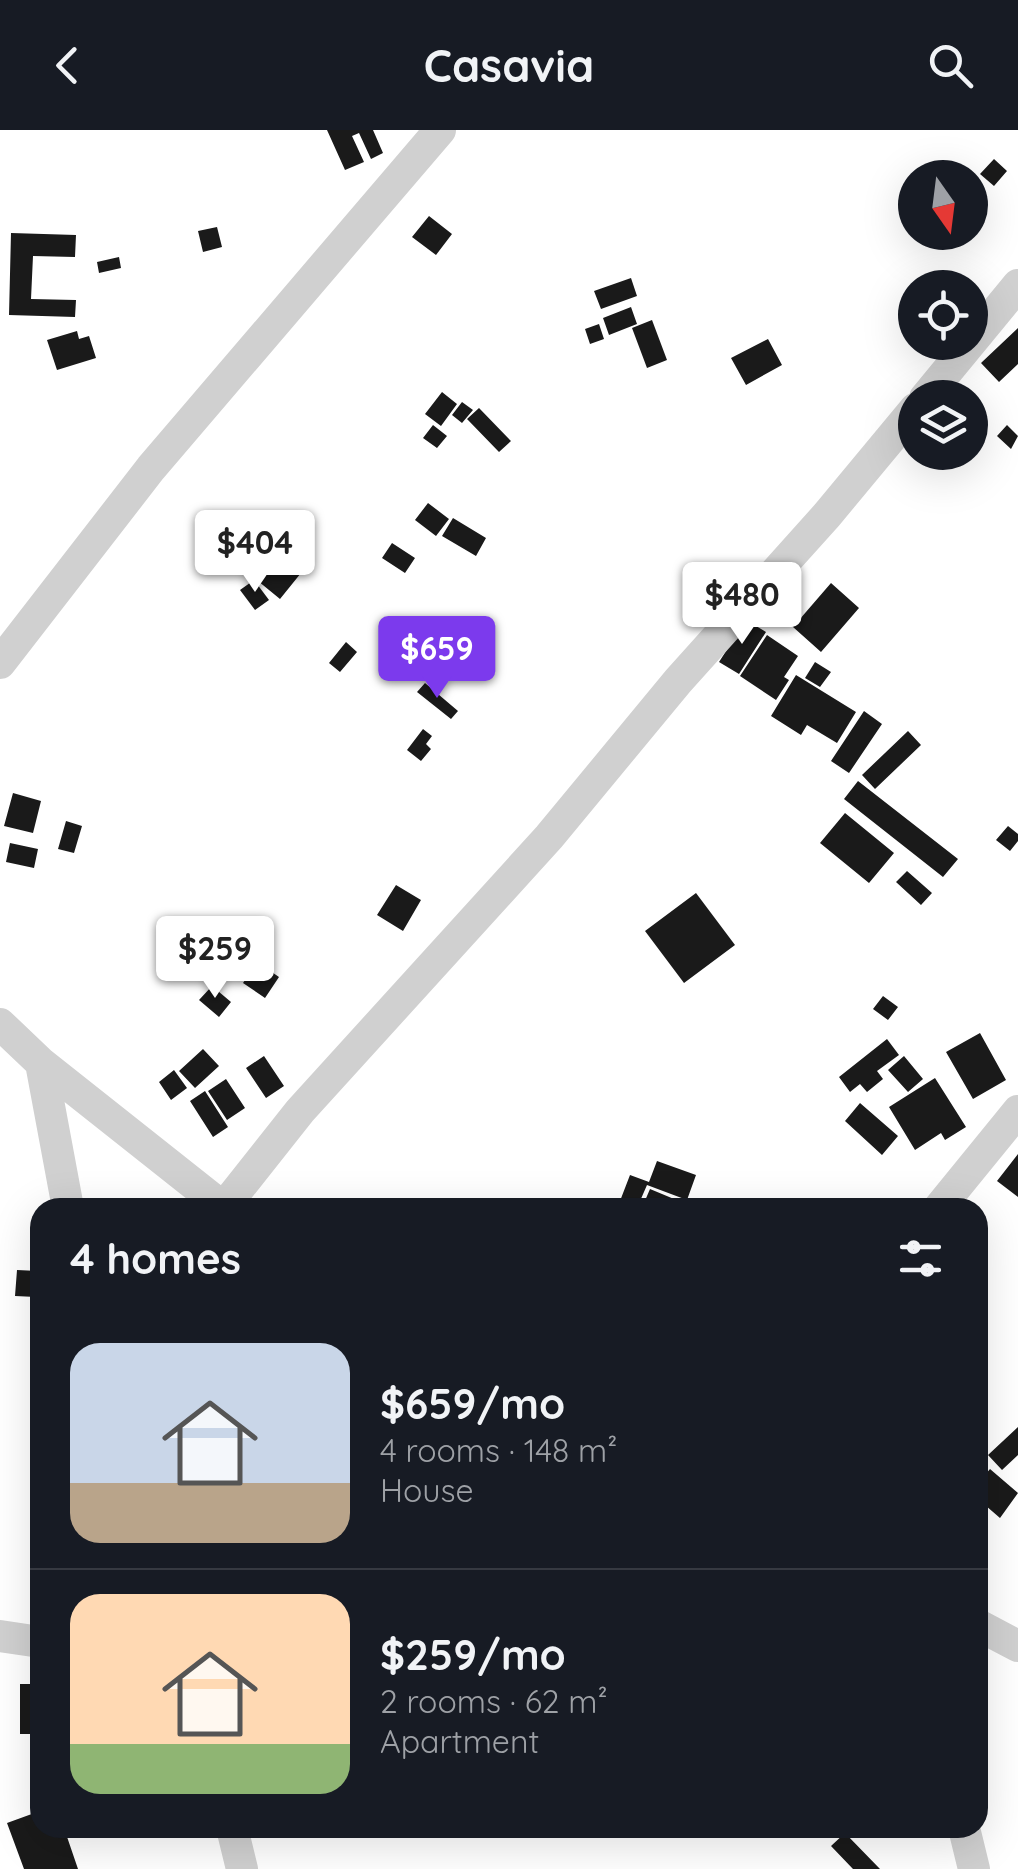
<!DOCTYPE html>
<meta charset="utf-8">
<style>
:root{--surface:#171b24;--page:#20242c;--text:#f1f3f6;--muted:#9ea1a6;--line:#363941;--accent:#7c3aed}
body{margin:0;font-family:Quicksand,sans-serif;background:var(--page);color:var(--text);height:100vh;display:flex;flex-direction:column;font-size:38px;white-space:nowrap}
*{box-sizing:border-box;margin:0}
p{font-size:32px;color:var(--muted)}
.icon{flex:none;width:55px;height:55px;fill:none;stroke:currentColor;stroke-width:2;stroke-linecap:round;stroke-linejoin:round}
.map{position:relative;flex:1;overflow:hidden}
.side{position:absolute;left:30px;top:1068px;width:958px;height:640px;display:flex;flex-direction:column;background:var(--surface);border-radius:30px;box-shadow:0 10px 40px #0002}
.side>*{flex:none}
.needle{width:65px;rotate:166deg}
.controls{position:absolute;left:898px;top:30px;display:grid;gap:20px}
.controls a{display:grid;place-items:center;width:90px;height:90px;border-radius:50%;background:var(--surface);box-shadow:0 10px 40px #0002;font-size:50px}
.price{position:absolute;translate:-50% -85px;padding:0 22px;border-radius:10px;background:#fff;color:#222;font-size:32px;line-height:65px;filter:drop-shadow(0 2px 5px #0008)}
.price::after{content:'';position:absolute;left:50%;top:60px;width:30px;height:22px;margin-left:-15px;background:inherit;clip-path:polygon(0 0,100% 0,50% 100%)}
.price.current{background:var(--accent);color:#fff}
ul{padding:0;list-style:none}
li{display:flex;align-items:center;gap:30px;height:250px;padding:0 40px}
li+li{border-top:2px solid var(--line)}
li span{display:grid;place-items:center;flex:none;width:280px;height:200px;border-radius:30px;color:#555}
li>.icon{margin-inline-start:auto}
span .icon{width:120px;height:120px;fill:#fffc;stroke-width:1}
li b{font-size:42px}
h2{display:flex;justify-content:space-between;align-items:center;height:120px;padding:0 40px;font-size:42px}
header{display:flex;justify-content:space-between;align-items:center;height:130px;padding:0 40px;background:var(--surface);font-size:45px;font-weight:700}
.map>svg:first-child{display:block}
</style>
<header><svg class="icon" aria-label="back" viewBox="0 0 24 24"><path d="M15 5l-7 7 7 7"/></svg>Casavia<svg class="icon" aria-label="search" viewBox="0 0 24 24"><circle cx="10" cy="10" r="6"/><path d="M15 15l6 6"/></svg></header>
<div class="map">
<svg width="1018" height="1739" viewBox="0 0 1018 1739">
<rect width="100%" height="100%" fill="#fff"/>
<path fill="#1a1a1a" d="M327 0H373L383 23 371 29 359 3 352 6 364 32 345 40Z
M994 29 1007 41 994 56 980 44Z
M429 86 452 104 436 125 412 107Z
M217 97 222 117 203 122 198 101Z
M11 103 76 105 75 127 33 126 31 169 76 170 75 187 9 185Z
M119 127 121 138 99 143 97 132Z
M631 148 637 166 601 179 594 161Z
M631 177 637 194 609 205 603 188Z
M652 190 667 230 647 238 632 198Z
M599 194 604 209 590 214 585 199Z
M1018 198V234L999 252 981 233Z
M77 201 79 209 89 206 96 228 57 240 47 210Z
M768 209 782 235 746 255 731 228Z
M442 262 457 274 441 296 425 284Z
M462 272 473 280 462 293 452 285Z
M479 278 511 311 499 322 467 289Z
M433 295 447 306 437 318 423 308Z
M1007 295 1018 306 1011 319 997 306Z
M428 373 449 389 436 406 415 390Z
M453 388 486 408 476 426 442 406Z
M392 413 415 428 405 443 382 428Z
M280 425 301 443 280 469 258 451Z
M254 450 269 470 255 480 240 460Z
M831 453 859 478 821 522 793 497Z
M746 490 766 502 739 544 719 532Z
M767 505 798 526 784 547 789 550 776 570 740 546Z
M346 512 357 522 340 542 329 533Z
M815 532 831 542 820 557 805 548Z
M796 545 856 582 837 613 807 595 801 605 771 586Z
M425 553 458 581 451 589 417 562Z
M864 581 882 594 849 643 831 631Z
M423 599 432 606 426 614 431 619 421 631 407 620Z
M908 601 921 615 875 659 862 645Z
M858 651 958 729 943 747 844 669Z
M13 663 41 671 33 703 4 696Z
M845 683 894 723 869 753 820 713Z
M66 691 82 696 74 723 58 719Z
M1008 696 1018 704V711L1010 721 996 710Z
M10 713 38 719 34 738 6 732Z
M907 741 932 763 921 775 896 752Z
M396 755 421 770 403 801 377 785Z
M696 763 735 815 684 853 645 801Z
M257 832 279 847 265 868 243 853Z
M212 856 231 872 219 887 199 870Z
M883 866 898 877 888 890 873 879Z
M980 903 1006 950 973 969 946 922Z
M887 909 899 925 877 941 883 949 867 962 860 954 850 962 839 947Z
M203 919 219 936 195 958 179 941Z
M264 926 284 956 266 968 246 938Z
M904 926 923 949 908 962 888 940Z
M174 940 187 958 171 970 159 952Z
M935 948 966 997 945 1010 941 1003 915 1020 889 977Z
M226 949 245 978 227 990 208 961Z
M205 961 228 997 213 1007 190 971Z
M860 973 898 1006 882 1025 845 991Z
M1018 1024V1067L997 1051Z
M657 1031 696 1045 687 1070 647 1055 637 1078 620 1071 630 1045 649 1052Z
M650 1059 674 1069 671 1078 644 1073Z
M17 1140 38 1141 36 1167 15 1166Z
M1018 1297V1325L1002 1340 988 1325Z
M990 1339 1018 1363 1000 1388 978 1369V1353Z
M20 1554H40V1604H20Z
M40 1681V1698H64L78 1739H24L7 1693Z
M845 1703 880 1739H853L831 1716Z"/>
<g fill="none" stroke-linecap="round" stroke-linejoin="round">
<path stroke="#d0d0d0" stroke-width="32" d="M925 268 1018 155
M0 533 151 338 440 0
M0 894 41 933 224 1078
M41 933 68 1078
M224 1077 300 981 549 707 678 551 827 385 915 279
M939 1078 1018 981
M978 1495 1018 1516
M0 1506 40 1512
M232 1698 242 1739
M964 1698 974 1739"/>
</g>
</svg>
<div class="controls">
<a><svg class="needle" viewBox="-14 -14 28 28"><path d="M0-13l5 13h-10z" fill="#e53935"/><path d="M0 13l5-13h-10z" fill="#9ea1a6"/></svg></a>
<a><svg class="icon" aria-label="locate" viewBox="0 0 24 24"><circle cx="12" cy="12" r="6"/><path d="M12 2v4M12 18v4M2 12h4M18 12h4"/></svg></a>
<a><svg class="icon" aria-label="layers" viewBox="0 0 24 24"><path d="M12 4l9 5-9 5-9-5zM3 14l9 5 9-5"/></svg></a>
</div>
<b class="price" style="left:255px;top:465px">$404</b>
<b class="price" style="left:742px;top:517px">$480</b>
<b class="price current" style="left:437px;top:571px">$659</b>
<b class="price" style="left:215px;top:871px">$259</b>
<section class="side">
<h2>4 homes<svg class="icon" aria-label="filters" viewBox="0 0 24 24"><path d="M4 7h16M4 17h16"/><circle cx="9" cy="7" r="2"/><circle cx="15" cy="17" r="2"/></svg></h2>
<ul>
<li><span style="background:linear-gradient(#c9d6e8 70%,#b9a48a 0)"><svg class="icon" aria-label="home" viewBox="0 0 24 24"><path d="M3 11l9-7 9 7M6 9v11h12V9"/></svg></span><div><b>$659/mo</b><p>4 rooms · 148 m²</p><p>House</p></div></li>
<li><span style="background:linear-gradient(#ffd9b3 75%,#8fb573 0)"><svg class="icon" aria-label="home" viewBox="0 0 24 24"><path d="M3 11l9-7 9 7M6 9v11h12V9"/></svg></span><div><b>$259/mo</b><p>2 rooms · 62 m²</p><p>Apartment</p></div></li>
</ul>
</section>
</div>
